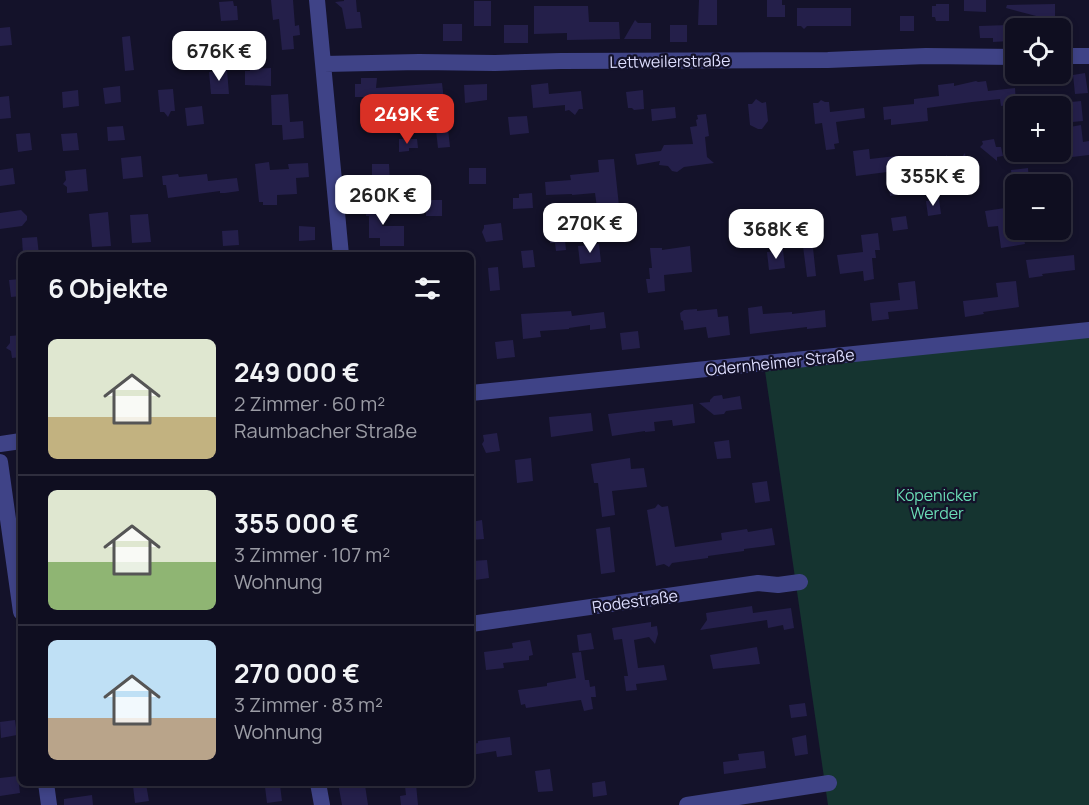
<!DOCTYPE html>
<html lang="de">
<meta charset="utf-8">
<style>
:root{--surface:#0f0e20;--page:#181729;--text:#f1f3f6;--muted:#9b9ca5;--line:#2f2e3e;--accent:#d93025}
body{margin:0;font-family:Manrope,sans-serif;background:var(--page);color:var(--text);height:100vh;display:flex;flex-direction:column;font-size:22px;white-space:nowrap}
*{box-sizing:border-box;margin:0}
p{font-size:20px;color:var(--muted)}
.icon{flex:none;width:33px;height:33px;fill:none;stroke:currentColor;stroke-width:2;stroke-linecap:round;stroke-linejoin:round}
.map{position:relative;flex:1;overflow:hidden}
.sheet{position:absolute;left:18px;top:252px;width:456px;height:534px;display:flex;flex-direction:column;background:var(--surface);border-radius:9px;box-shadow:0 3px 9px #0003,0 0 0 2px var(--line)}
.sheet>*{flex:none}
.buttons{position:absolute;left:1005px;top:18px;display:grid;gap:12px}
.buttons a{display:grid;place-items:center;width:66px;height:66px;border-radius:9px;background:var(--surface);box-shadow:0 3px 9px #0003,0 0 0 2px var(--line);font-size:30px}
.price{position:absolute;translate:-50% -51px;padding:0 14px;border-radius:12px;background:#fff;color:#222;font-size:20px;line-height:39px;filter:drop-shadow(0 2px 3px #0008)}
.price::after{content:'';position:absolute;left:50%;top:36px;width:18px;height:14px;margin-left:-9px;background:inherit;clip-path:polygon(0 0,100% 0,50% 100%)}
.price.current{background:var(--accent);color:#fff}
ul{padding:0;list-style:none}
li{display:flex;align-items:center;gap:18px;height:150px;padding:0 30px}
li+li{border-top:2px solid var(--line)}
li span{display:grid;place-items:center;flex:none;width:168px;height:120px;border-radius:9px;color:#555}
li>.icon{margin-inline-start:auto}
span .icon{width:72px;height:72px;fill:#fffc;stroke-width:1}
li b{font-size:26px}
h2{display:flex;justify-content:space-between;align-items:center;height:72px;padding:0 30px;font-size:26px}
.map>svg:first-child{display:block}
</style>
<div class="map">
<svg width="1089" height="805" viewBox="0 0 1089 805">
<rect width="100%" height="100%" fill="#14122a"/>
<path fill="#153430" d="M1089 330V805H828L764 364Z"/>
<path fill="#241f4a" d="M271 0H293L295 26 299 25 300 35 293 36 294 49 282 50 279 19 273 20Z
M344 0H356L357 12H360L362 28 346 29 342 8 335 2 344 1Z
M699 0H717V25H698Z
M767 0H782V5H785V17H767Z
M964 0H986V12L964 11Z
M233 1 234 6H237L238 20 221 21 219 2Z
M474 1H491V26H474Z
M936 4H949V21H936L935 17H932V6H936Z
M1055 4V28H1040V17L1006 8 1007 5Z
M534 6H588L589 22H619L620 39 567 40V33L534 34Z
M797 8H851V26H807L804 29 801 26H797Z
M900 16H914V31H900Z
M635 20 638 23H651V39H624Z
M443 24H462V41H443Z
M504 25H528V43H504Z
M670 25H687V42H670Z
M1009 25 1010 41 993 42V38H980L979 26Z
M10 27 12 45 0 46V28Z
M195 31 196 35H203L204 54H183L182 32Z
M130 36 134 70 125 71 122 37Z
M271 68V86L245 85V71H250V69Z
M227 70 229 94H211L209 72Z
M1085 73 1088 93 1075 94 1073 75Z
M361 78H377L376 88 442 83 444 100 431 102 430 98 389 99V120H371L370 97H355V84H361Z
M976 81 978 82 986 81 988 91 1015 88 1016 104 1001 106 1000 99 972 102 927 108 928 121 891 125V119L884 120 883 107 914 104V99L939 96 938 85 954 83V86Z
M548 83 549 94 581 91 583 109H579L575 115 569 110 565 111V105L533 108 531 85Z
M487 84V100L465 103 464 85Z
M120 86 121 102 105 104 103 88Z
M173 89 175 111H171L168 117 164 112H160L158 90Z
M78 90 79 106 63 108 62 92Z
M643 90 644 109 634 110 632 108H628L626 92Z
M288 94 290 122 303 121 304 138 283 140 282 125H272L271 95Z
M9 96 11 118 0 119V97Z
M756 99 762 103 766 102 768 121 762 129H758L750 125 748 104H752Z
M821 100 825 102H829L830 112 864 108 865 118 836 122 839 143 834 144 835 149 826 150 822 123 815 124 813 103H818Z
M1081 101 1083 121 1072 122 1070 105H1072L1071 102Z
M202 106 204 124 187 126 185 108Z
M675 107 676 118 652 121 651 109Z
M706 114 709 136 705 137 707 157 714 163 684 167 677 172 672 171 668 166 659 165 660 161 637 165 635 154 661 151 664 145 693 144 690 127 697 126 696 120 698 119 697 115Z
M527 116 529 133 510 135 508 117Z
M1081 125 1083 142 1089 141V155L1072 157 1069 137H1065L1064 128Z
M123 126 125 140 108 141 107 127Z
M448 129 450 147 438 148 436 130Z
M30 133 32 150 18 152 16 134Z
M77 133 79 150 63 151 61 134Z
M399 139H417L418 148H409V151L399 152Z
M994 139 996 147H1001L1003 156 997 157V161L980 147 983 144 982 141Z
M869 149 870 159 896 156 900 182 909 180 911 193 890 196 887 172 856 176 853 151Z
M965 153 968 174 949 177 946 155 957 163Z
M141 156 143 177 123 179 121 158Z
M614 159 619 206 597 208 595 193 572 195V194L546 195 545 182 571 180 570 175 599 172 598 160Z
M269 162 270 170 289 169 288 164 308 163 309 177 296 178 297 194 277 195V205H263V202H259L255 164Z
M372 164H389L390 181H372Z
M13 168 15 184 0 186V170Z
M469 168H486V184H469Z
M1028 168 1029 182 1013 184 1011 170Z
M86 169 88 191 67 193V187L63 184 66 180 65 171Z
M178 174 179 177 207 174 208 181 237 178 239 191 225 193H220V191L168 198 166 185H163L162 176Z
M532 193 533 208 513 209V198H519V194Z
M366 199H382V226H404V246H380V238H369V216H366Z
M939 199 941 214 928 216 926 201Z
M426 200H442V216H426Z
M1005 208 1009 236 1023 235 1025 244 1001 248 998 226 988 227 985 211Z
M21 210 27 216V220L22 226 0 229V213Z
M108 212 111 246 92 247 89 214Z
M148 214 151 242 132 243 130 215Z
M906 216 908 229 893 231 891 218Z
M501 223 503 240 486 242 482 232 484 228V225Z
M299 226 315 227V240L299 241Z
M564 229 566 250 556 251 555 243H550L549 230Z
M811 229 816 276 807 277 801 231Z
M238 230 239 245 223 246 222 231Z
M878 233 880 250H875L876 258H872L874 279 864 281 863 271 840 274 837 255 863 252 861 235Z
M37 237 39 255H23L22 238Z
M599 244 601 262 580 264 578 246Z
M690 246 692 272 664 275 665 291 648 293 646 279H650L649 268H652L650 248H662V250Z
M533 250 535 267 523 268 521 251Z
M783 250 785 268 769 270 767 252Z
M1074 255 1075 270 1042 274 1043 276 1029 278 1026 260Z
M498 267 500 290 490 291 488 268Z
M21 279V296L11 297 9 280Z
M915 281 918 309 888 312 889 319 872 321 870 303 900 300 898 283Z
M1016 281 1019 307 983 312 984 314 965 317 963 301 998 297 996 283Z
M762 306 763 314 792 312V314L825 310 826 327 807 329V327L750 334 748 308Z
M697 309V311L717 309 718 317 728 316 730 335 708 338 706 327 684 330 683 321 681 320 680 313 684 310Z
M571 311 572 316 604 312 606 328 590 330V325L569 328V329L540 331 541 337 523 339 521 314Z
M638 331 640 348 622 350 620 333Z
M21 335V357L12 358 11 351 6 348 10 343V336Z
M513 340 515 357 497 359 495 342Z
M722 395 723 399 740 396 742 409 726 411 724 414 714 415 699 403 710 402V400L714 396Z
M693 404 695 423 673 426 672 420 654 422 655 431 645 432V431L612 436 608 414Z
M591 413 593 431 551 437 549 417Z
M497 433 500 451 486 453 482 444 484 441 483 435Z
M729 440 731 458 717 459 714 442Z
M531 458 533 481 517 483 515 460Z
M630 458 631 469 644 468 647 487 612 491 615 515 602 517 598 483H594L591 464Z
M767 481 770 501 755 503 752 483Z
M658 504 662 507 668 506 675 547 722 540 721 533 747 529 748 532 772 528 775 545 744 549V551L708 556V558L672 563 669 567 664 564 656 566 647 510 655 508Z
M482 520 484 539 471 540V522Z
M610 527 615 572 601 574 596 529Z
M487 560 489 578 475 580 472 561Z
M752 606 753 613 791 608 794 628 784 630 783 625 768 628 767 620 700 630 707 620 706 613Z
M651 622V627L657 626 658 634 655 644 649 637 634 640 638 668 664 665 667 680 636 684 637 690 626 691 624 676H628L622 639 614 640 612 628Z
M591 633 594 649 579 651 577 635Z
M530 640 533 655 529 656V660L503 663 504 668 486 670 484 652 513 648 512 643Z
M757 647 760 664 713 669 710 655Z
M581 652 585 680H589L590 687 595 686 596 697H591L593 709 584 711 581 700 526 708 525 704 521 705 518 690 547 686V683L576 678 572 653Z
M805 703 807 716 791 718 789 705Z
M15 720 17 735 1 738 0 722Z
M806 735 808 754 795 756 792 738Z
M510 737 512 755 497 757 496 751 471 755V744L478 743V741Z
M764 751 766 768 724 774 723 762 739 760 738 754Z
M550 769 553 791 538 792 535 771Z
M18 776 20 793 0 796V778Z
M605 781 607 795 593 797 592 783Z
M338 783H359L360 786 365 785 368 805H342Z
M146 784 149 801 135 803 133 786Z
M416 784 418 805H401L400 796 406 795 405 786Z
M280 785 282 801 267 803 265 787Z
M92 795 93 805H64V799Z"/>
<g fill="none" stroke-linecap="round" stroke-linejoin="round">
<path stroke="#3f4387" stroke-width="16" d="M317 0 341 255
M1060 56H1089
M324 64 419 62 495 63 561 61 828 60 926 56 1016 57
M471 393 1089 330
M0 444 21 441
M0 462 21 612
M471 624 758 583 778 585 800 582
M46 783 49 805
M318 783 322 805
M687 805 829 783"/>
</g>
<g text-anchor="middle" stroke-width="4.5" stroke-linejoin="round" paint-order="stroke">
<g font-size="16" fill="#ddddfe" stroke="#14122a">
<text transform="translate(670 61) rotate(-1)" y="6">Lettweilerstraße</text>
<text transform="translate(780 362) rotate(-6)" y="6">Odernheimer Straße</text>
<text transform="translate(635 601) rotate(-8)" y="6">Rodestraße</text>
</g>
<g font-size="16" fill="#6adcb5" stroke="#14122a">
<text x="937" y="501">Köpenicker<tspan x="937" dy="18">Werder</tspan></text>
</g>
</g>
</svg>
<div class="buttons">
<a><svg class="icon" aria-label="locate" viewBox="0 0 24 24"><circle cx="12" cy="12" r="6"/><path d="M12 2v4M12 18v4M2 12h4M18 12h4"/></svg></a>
<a>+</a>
<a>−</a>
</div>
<b class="price" style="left:219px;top:82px">676K €</b>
<b class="price current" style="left:407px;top:145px">249K €</b>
<b class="price" style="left:933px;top:207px">355K €</b>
<b class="price" style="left:383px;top:226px">260K €</b>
<b class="price" style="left:590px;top:254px">270K €</b>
<b class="price" style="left:776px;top:260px">368K €</b>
<section class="sheet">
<h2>6 Objekte<svg class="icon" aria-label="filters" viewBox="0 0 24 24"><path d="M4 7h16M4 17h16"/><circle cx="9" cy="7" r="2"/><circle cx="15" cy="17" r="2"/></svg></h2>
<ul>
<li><span style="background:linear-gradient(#dfe7d0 65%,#c2b280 0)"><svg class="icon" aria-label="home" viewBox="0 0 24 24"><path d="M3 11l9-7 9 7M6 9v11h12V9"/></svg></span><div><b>249 000 €</b><p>2 Zimmer · 60 m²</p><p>Raumbacher Straße</p></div></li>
<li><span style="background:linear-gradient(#dfe7d0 60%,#8fb573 0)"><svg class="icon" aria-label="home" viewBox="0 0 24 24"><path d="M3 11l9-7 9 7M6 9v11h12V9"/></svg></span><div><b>355 000 €</b><p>3 Zimmer · 107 m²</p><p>Wohnung</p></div></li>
<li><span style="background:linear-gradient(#bfe0f5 65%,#b9a48a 0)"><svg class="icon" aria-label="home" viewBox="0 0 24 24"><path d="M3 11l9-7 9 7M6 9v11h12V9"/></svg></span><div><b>270 000 €</b><p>3 Zimmer · 83 m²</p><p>Wohnung</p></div></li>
</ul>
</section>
</div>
